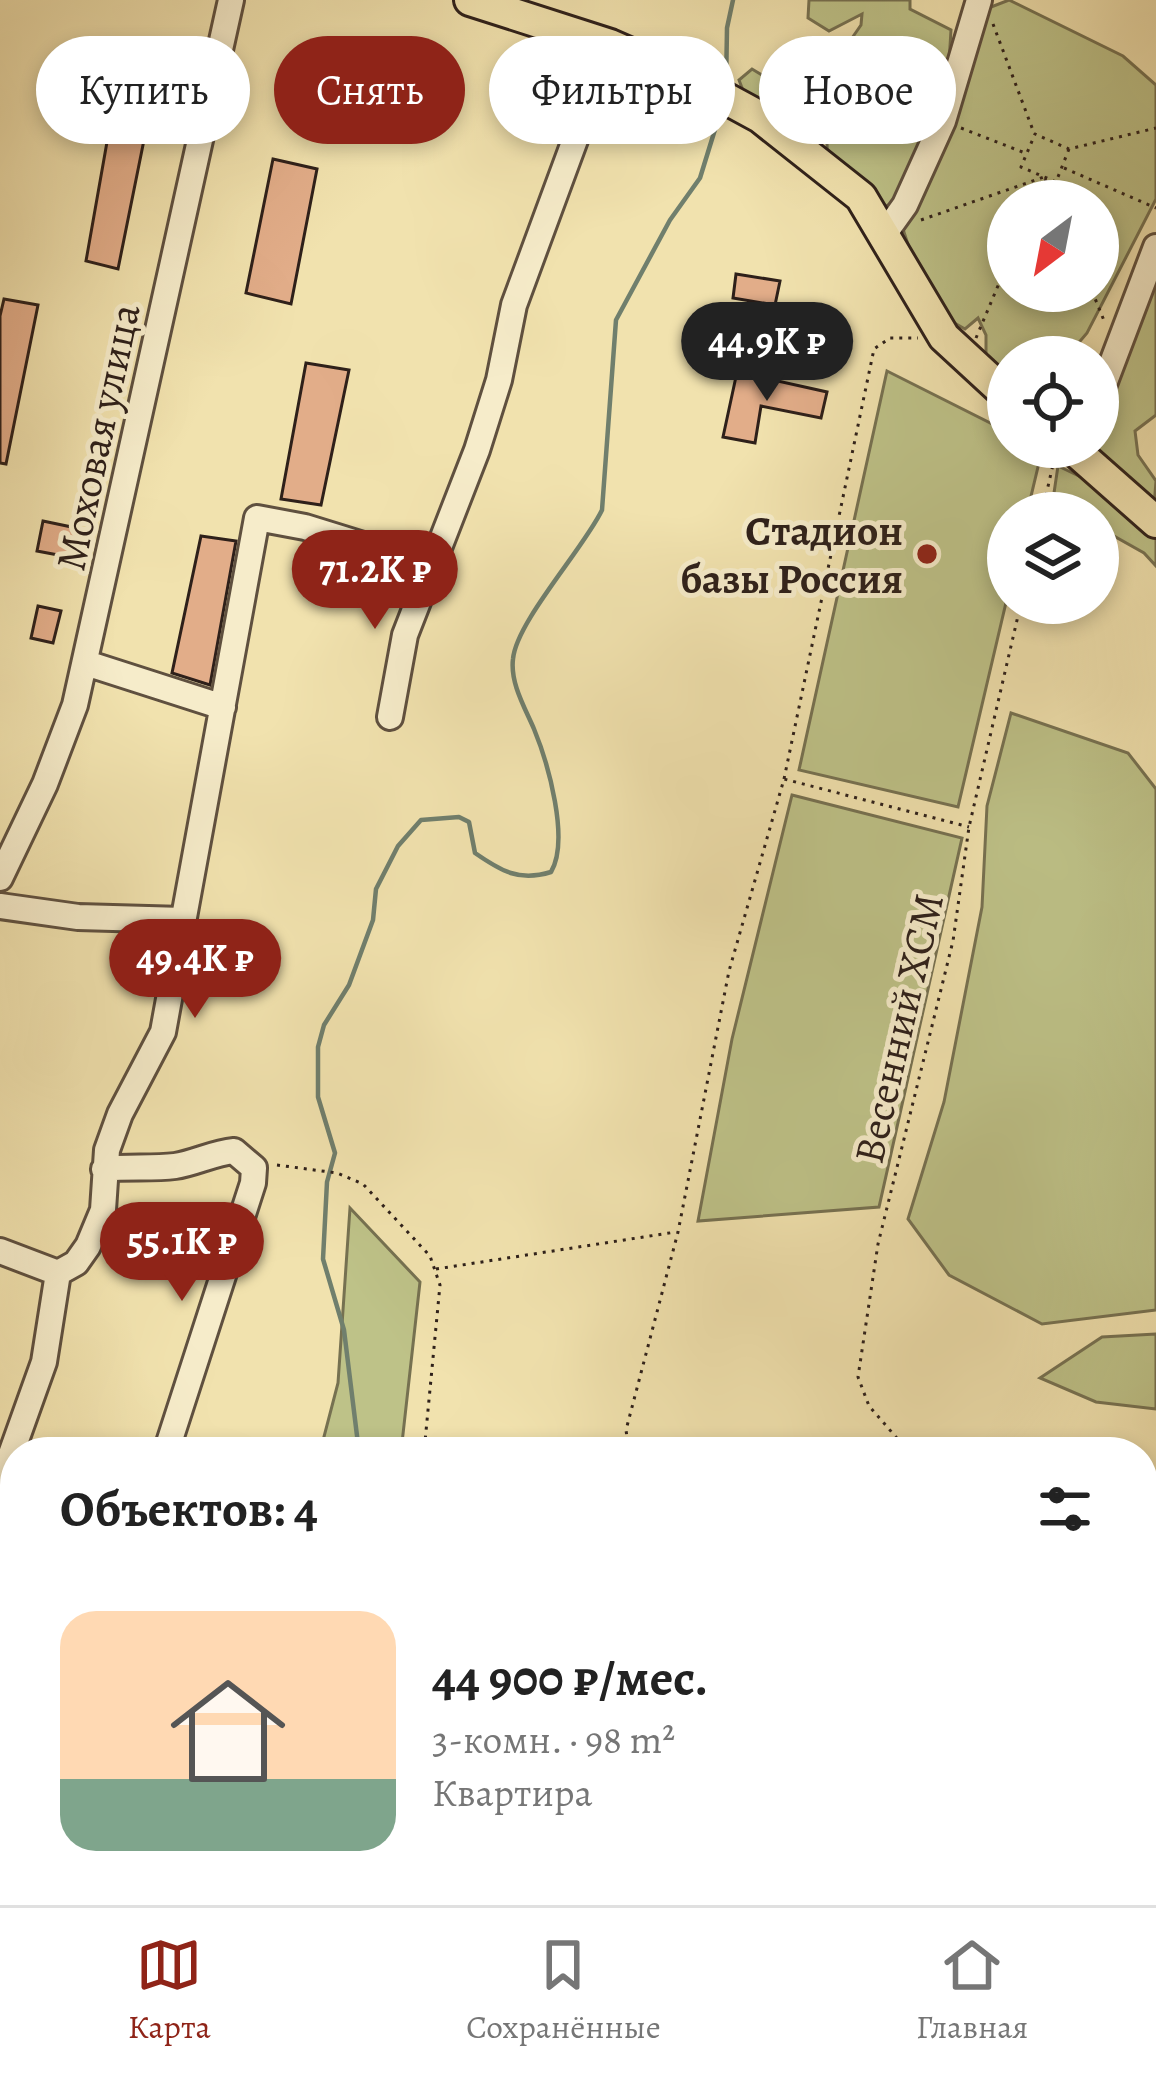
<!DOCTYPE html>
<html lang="ru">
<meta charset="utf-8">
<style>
:root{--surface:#fff;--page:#f2f2f2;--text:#222;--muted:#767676;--line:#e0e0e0;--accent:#8f2418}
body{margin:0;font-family:Alegreya,serif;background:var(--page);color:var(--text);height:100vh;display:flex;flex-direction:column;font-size:45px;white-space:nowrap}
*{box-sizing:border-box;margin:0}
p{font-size:39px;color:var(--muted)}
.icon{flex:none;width:66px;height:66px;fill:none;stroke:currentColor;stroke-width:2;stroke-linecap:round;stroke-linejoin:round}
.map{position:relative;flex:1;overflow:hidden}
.sheet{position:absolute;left:0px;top:1437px;width:1158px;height:468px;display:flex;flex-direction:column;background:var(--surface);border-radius:48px 48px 0 0;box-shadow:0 6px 18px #0003}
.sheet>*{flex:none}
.guide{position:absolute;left:36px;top:36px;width:1086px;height:108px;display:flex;gap:24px}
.needle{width:78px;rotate:212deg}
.buttons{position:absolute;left:987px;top:180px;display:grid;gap:24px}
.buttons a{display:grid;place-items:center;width:132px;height:132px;border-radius:50%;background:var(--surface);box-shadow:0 6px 18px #0003;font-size:60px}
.price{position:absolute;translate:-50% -102px;padding:0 27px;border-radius:42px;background:var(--accent);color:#fff;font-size:39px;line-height:78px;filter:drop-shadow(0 3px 6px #0008)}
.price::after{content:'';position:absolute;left:50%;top:72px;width:36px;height:27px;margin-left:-18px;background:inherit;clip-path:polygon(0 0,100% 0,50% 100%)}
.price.current{background:#222;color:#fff}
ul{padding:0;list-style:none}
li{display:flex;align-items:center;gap:36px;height:300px;padding:0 60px}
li+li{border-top:3px solid var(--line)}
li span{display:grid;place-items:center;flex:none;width:336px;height:240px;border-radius:36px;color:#555}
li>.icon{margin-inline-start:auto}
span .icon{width:144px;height:144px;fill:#fffc;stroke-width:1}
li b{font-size:51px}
h2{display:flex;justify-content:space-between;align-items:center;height:144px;padding:0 60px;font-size:51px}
.chip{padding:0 42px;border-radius:54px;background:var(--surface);box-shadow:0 6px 18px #0003;font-size:42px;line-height:108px}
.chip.current{background:var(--accent);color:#fff}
.tabs{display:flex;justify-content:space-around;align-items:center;height:168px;border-top:3px solid var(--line);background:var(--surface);font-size:33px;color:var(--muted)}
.tabs a{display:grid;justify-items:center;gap:6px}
.tabs .current{color:var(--accent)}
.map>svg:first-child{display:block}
</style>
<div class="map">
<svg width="1156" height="1905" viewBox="0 0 1156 1905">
<rect width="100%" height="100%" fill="#f1e2ae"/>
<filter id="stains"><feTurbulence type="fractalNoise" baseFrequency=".00167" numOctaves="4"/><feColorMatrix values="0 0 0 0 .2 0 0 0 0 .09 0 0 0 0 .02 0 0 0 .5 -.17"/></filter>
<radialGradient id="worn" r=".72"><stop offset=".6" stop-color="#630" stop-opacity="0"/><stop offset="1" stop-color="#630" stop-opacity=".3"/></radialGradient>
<path fill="#bec288" stroke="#767151" stroke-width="3" fill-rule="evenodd" d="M809 0H910V9L951 30 948 79 899 199 877 211 828 176 827 143 845 87 841 78 837 80 823 126 807 150 749 106 739 80 752 69 767 78 781 97 788 93 792 51 836 57 841 64 845 61 843 51 861 25 862 14 829 31 808 18Z
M1009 0 1123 56 1156 85V199L1087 333 1070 353 1008 357V393L986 364V335L978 318 965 329 944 317 915 266 902 226 973 14ZM1008 201H1098V291H1008Z
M1156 258V415L1135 431 1138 455 1156 481 1154 506C1139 494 1113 480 1103 464 1073 418 1136 304 1156 258Z
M887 371 1008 432V447L1042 450 1027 513H1008V594L958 807 799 770Z
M1058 466 1104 488 1156 535V566L1144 553 1098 527V513H1051Z
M1011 713 1128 753 1156 789V1310L1042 1324 949 1275 908 1219 944 1102 982 907 987 806Z
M792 795 962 838 879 1207 698 1221 732 1039Z
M350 1208 420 1282 401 1452H320L338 1383Z
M1156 1334V1409L1096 1402 1040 1378 1102 1337Z
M1143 1860 1156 1866V1905H935L927 1890H1143Z
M161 1890H576L568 1905H147Z"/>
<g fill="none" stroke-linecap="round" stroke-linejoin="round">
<path stroke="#707f6d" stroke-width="4.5" d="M726 87 727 28 733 0
M359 1452 344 1330 323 1259 327 1182 335 1153 318 1097V1047L324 1025 349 985 373 920 376 889 398 846 421 820 459 817 469 822 475 853C501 871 519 882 551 872 570 840 548 763 534 729 525 708 510 683 513 659 516 622 584 548 602 510L616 320 670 220 700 178 721 110
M227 1905 252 1890"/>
</g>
<path fill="#e2ad89" stroke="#2e201a" stroke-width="3" d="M110 125 146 130 118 269 86 261Z
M273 159 317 169 291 304 246 293Z
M736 274 780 281 775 305 733 298Z
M4 299 38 305 6 464 0 463V316Z
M306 363 349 370 321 505 281 499Z
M737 372 827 392 821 418 761 406 755 443 723 437Z
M43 521 81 529 74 558 37 551Z
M201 536 236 541 210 685 172 673Z
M38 606 61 611 53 643 31 638Z"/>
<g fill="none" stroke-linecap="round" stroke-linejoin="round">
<g stroke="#5f503f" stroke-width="30">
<path id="minor" d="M885 233 905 205 943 121 979 0
M1098 400 1156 247
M86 663 223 707
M390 717 405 635 477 450 499 380 514 305 610 45
M0 878 45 784 75 705 231 0
M0 906 78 917 183 920
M104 1169C127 1166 152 1169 175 1166 195 1163 213 1153 234 1151L254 1168 253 1183 166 1452
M0 1251 58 1273 44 1362 0 1485
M58 1273 76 1263 88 1246 103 1210 107 1150 120 1114 163 1032 257 518 305 527 431 566
M0 1904H6L16 1890"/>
</g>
<g stroke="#2e201a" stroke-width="36">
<path id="major" d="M470 0 610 45 701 85 760 117 861 197 944 337 1008 396
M1071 447 1156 522"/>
</g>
<path stroke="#2e201a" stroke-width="3" stroke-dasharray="3 6" stroke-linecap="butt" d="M993 24 1034 133
M961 128 1025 153
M1069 149 1056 182 1021 167 1035 134 1069 149 1156 128
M1064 168 1156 208
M1045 179 1054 201
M921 220 1044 177 1034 201
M1092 291 1105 323
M976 338 1008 262
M1042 513 1054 460
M784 779 874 349 890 338H918
M277 1165 337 1173 363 1184 430 1256 440 1285 424 1452
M436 1269 676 1232
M629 1452 626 1430 678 1232 729 971 784 779 969 827
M909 1452 869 1406 858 1377 878 1244 953 941 969 827 1021 603
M1143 1677 1156 1689
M893 1890 900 1905"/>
<use href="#minor" stroke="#f6ecca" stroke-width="24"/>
<use href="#major" stroke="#f1e2ae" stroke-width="30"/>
</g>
<circle fill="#8f2418" stroke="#f6ecca" stroke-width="4.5" cx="927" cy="554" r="12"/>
<g text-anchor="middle" stroke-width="10" stroke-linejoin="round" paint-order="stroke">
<g font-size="42" fill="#2e201a" stroke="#f6ecca">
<text transform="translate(97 437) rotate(-78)" y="15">Моховая улица</text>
<text transform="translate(898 1028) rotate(-77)" y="15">Весенний ХСМ</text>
</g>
<g font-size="42" font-weight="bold" fill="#2e201a" stroke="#f6ecca" text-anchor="end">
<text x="903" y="545">Стадион<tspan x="903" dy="48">базы Россия</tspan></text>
</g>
</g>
<rect width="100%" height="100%" filter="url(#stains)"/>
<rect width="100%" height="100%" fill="url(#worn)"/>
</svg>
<div class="buttons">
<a><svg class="needle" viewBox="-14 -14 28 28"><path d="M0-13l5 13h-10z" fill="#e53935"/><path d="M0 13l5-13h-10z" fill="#767676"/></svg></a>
<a><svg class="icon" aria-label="locate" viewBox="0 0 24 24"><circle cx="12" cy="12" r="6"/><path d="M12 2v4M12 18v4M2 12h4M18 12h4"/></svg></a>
<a><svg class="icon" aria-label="layers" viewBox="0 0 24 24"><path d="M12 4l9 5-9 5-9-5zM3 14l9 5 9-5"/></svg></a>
</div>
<b class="price current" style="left:767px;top:404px">44.9K ₽</b>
<b class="price" style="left:375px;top:632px">71.2K ₽</b>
<b class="price" style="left:195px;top:1021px">49.4K ₽</b>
<b class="price" style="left:182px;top:1304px">55.1K ₽</b>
<div class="guide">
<a class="chip">Купить</a>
<a class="chip current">Снять</a>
<a class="chip">Фильтры</a>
<a class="chip">Новое</a>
</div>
<section class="sheet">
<h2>Объектов: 4<svg class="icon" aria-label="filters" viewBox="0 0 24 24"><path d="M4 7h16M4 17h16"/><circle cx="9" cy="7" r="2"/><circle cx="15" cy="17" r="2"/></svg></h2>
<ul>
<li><span style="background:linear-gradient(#ffd9b3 70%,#7fa58c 0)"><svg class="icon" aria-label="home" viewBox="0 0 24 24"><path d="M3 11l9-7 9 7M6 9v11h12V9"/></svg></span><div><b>44 900 ₽/мес.</b><p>3-комн. · 98 m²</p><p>Квартира</p></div></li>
</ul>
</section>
</div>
<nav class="tabs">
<a class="current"><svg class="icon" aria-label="map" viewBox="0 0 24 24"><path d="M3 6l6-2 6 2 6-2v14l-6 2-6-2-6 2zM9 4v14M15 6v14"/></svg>Карта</a>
<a><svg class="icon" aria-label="saved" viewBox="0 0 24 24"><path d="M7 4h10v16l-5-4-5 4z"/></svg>Сохранённые</a>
<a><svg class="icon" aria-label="home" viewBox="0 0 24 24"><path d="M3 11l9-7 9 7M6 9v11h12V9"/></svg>Главная</a>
</nav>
